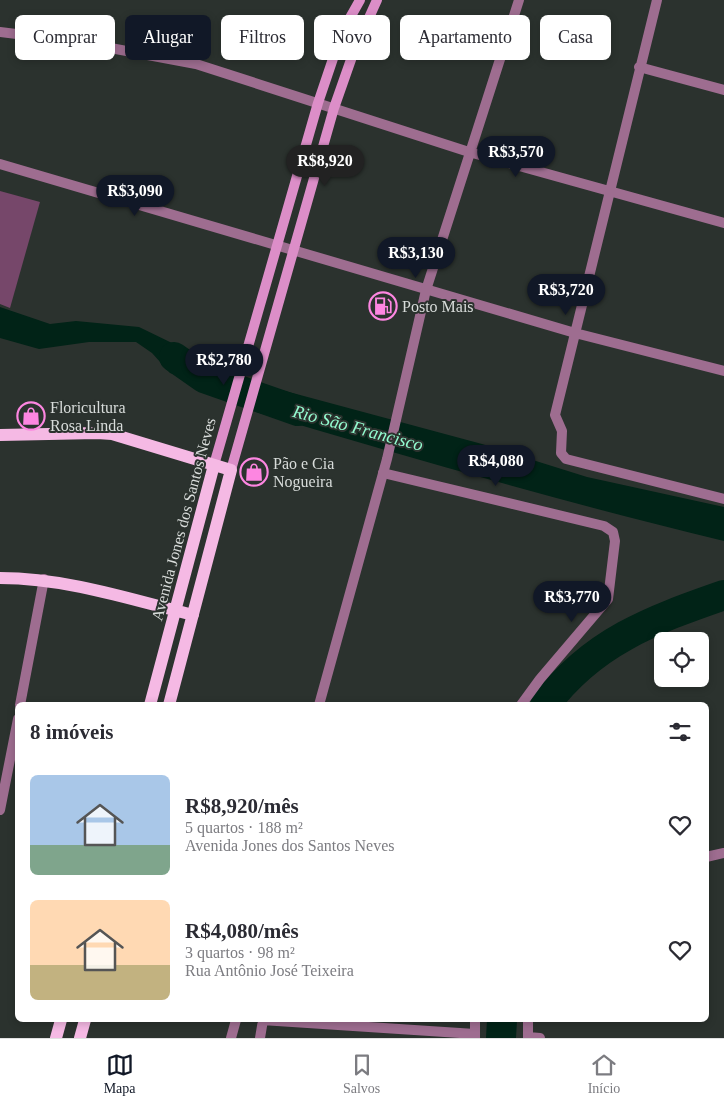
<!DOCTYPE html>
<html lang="pt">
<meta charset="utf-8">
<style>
:root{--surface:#fff;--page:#f2f2f3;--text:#2b2b33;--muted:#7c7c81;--line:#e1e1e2;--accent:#111827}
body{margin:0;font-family:Georgia,serif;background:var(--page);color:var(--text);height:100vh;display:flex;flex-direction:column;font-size:19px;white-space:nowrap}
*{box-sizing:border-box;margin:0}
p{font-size:16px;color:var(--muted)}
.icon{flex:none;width:28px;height:28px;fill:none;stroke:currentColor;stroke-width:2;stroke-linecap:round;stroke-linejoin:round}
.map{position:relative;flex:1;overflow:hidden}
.sheet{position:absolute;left:15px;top:702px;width:694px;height:320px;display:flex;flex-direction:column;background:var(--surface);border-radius:8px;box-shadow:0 2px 8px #0003}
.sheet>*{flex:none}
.guide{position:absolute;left:15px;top:15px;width:695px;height:45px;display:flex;gap:10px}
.fabs{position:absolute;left:654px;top:632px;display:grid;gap:10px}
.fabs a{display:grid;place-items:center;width:55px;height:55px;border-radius:8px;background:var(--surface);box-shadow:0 2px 8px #0003;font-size:25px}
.price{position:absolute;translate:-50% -42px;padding:0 11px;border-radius:18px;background:var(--accent);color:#fff;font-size:16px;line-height:32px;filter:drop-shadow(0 1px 2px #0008)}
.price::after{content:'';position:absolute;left:50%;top:30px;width:15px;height:11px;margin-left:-8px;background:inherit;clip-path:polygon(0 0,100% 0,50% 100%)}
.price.selected{background:#222;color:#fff}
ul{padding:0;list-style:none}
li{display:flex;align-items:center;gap:15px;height:125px;padding:0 15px}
li span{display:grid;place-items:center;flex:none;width:140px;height:100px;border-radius:8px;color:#555}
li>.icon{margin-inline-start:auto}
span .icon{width:60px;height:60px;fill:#fffc;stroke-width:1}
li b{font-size:21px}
h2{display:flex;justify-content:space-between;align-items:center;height:60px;padding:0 15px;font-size:21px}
.pill{padding:0 18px;border-radius:8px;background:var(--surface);box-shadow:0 2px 8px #0003;font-size:18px;line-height:45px}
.pill.selected{background:var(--accent);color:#fff}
.tabs{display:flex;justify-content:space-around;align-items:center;height:70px;border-top:1px solid var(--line);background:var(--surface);font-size:14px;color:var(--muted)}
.tabs a{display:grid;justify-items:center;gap:2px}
.tabs .selected{color:var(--accent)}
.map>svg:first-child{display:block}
</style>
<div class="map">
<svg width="724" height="1038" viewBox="0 0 724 1038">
<rect width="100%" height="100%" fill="#2b322e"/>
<path fill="#76476a" d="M0 191 40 202 10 308 0 304Z"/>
<path fill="#012317" d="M0 307 50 324 76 321 139 327 172 343 184 360 211 369 206 385 170 373 152 353 136 342H89L39 349 0 338Z
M263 385 482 444 587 477 724 507V541C566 503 411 458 256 412Z"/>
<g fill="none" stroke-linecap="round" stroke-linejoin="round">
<path stroke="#012317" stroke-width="30" d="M174 357 204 378 298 411
M545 705C592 642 652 620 724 595
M501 1038 502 1020"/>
<path stroke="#9e6d90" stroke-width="10" d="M657 0 555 415 562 431 561 453 566 459 724 499
M0 32 73 41 196 64 469 152 724 223
M639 67 724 90
M0 164 575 333 724 371
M383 473 604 526 613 532 615 541 608 599 540 679 521 705
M20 705 44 579
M0 810 18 719
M706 857 724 853
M262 1020 475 1034
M528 1037 540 1038
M260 1038 263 1020
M475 1038V1020
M528 1038V1020"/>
<path stroke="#9e6d90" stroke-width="10" d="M319 705 387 459 426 290 519 0
M231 1038 236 1020"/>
<path stroke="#dc8ec8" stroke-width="10" d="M214 465 318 103 342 32 360 0
M231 470 334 108 354 51 377 0"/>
<path stroke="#f5b9e4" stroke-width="12" d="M0 435 97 433 112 434 231 470 169 705
M0 578C66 578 130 599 193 615
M150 705 214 465
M56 1038 61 1020
M80 1038 85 1020"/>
</g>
<defs>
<g id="fuel-ring" transform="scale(1.4375)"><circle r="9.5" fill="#2b322e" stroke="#fd86e1" stroke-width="1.5"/><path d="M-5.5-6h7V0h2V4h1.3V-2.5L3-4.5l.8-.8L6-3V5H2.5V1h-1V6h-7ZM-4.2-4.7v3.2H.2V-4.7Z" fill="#fd86e1"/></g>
<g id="shop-ring" transform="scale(1.4375)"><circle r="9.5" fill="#2b322e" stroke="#fd86e1" stroke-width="1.5"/><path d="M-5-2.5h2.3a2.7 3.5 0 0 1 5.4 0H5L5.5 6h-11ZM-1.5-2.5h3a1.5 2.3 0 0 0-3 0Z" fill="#fd86e1"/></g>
</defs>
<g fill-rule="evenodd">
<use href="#fuel-ring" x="383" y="306"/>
<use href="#shop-ring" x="31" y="416"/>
<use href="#shop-ring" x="254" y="472"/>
</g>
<g text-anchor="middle" stroke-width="4" stroke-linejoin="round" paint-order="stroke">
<g font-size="16" fill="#d8dcda" stroke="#2b322e" text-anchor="start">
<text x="402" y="312">Posto Mais</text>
<text x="50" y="413">Floricultura<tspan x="50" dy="18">Rosa Linda</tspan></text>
<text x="273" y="469">Pão e Cia<tspan x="273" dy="18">Nogueira</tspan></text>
</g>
<g font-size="16" fill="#d8dcda" stroke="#2b322e">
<text transform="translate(183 519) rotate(-75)" y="6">Avenida Jones dos Santos Neves</text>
</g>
<g font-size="18" font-style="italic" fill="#93fcd0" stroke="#2b322e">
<text transform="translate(358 428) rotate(15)" y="6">Rio São Francisco</text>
</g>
</g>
</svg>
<div class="fabs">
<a><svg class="icon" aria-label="locate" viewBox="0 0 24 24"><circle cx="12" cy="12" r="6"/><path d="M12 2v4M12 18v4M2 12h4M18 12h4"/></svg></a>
</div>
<b class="price" style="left:516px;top:178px">R$3,570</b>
<b class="price selected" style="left:325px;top:187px">R$8,920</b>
<b class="price" style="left:135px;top:217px">R$3,090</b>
<b class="price" style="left:416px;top:279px">R$3,130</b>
<b class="price" style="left:566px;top:316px">R$3,720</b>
<b class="price" style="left:224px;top:386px">R$2,780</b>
<b class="price" style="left:496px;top:487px">R$4,080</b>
<b class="price" style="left:572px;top:623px">R$3,770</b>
<div class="guide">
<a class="pill">Comprar</a>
<a class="pill selected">Alugar</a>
<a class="pill">Filtros</a>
<a class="pill">Novo</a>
<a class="pill">Apartamento</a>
<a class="pill">Casa</a>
</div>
<section class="sheet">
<h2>8 imóveis<svg class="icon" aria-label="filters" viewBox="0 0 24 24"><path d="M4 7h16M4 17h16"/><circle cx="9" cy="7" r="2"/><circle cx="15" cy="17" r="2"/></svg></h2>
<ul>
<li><span style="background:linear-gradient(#a9c7e8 70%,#7fa58c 0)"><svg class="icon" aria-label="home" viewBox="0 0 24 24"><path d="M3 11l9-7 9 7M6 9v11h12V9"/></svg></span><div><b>R$8,920/mês</b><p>5 quartos · 188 m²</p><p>Avenida Jones dos Santos Neves</p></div><svg class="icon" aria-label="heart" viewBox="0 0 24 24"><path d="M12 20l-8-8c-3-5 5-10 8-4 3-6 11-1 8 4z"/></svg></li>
<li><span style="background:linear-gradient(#ffd9b3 65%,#c2b280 0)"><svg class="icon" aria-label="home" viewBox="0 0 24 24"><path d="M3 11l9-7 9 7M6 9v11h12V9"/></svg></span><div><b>R$4,080/mês</b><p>3 quartos · 98 m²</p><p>Rua Antônio José Teixeira</p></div><svg class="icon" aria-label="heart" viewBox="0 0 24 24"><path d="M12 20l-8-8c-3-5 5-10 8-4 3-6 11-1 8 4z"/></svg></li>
</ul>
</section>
</div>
<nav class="tabs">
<a class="selected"><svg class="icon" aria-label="map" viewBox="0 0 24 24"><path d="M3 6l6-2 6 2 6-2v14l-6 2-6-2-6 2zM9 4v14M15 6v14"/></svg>Mapa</a>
<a><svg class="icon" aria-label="saved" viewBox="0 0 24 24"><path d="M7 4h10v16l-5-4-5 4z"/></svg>Salvos</a>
<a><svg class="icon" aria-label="home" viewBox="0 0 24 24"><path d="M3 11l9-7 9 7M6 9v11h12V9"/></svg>Início</a>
</nav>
